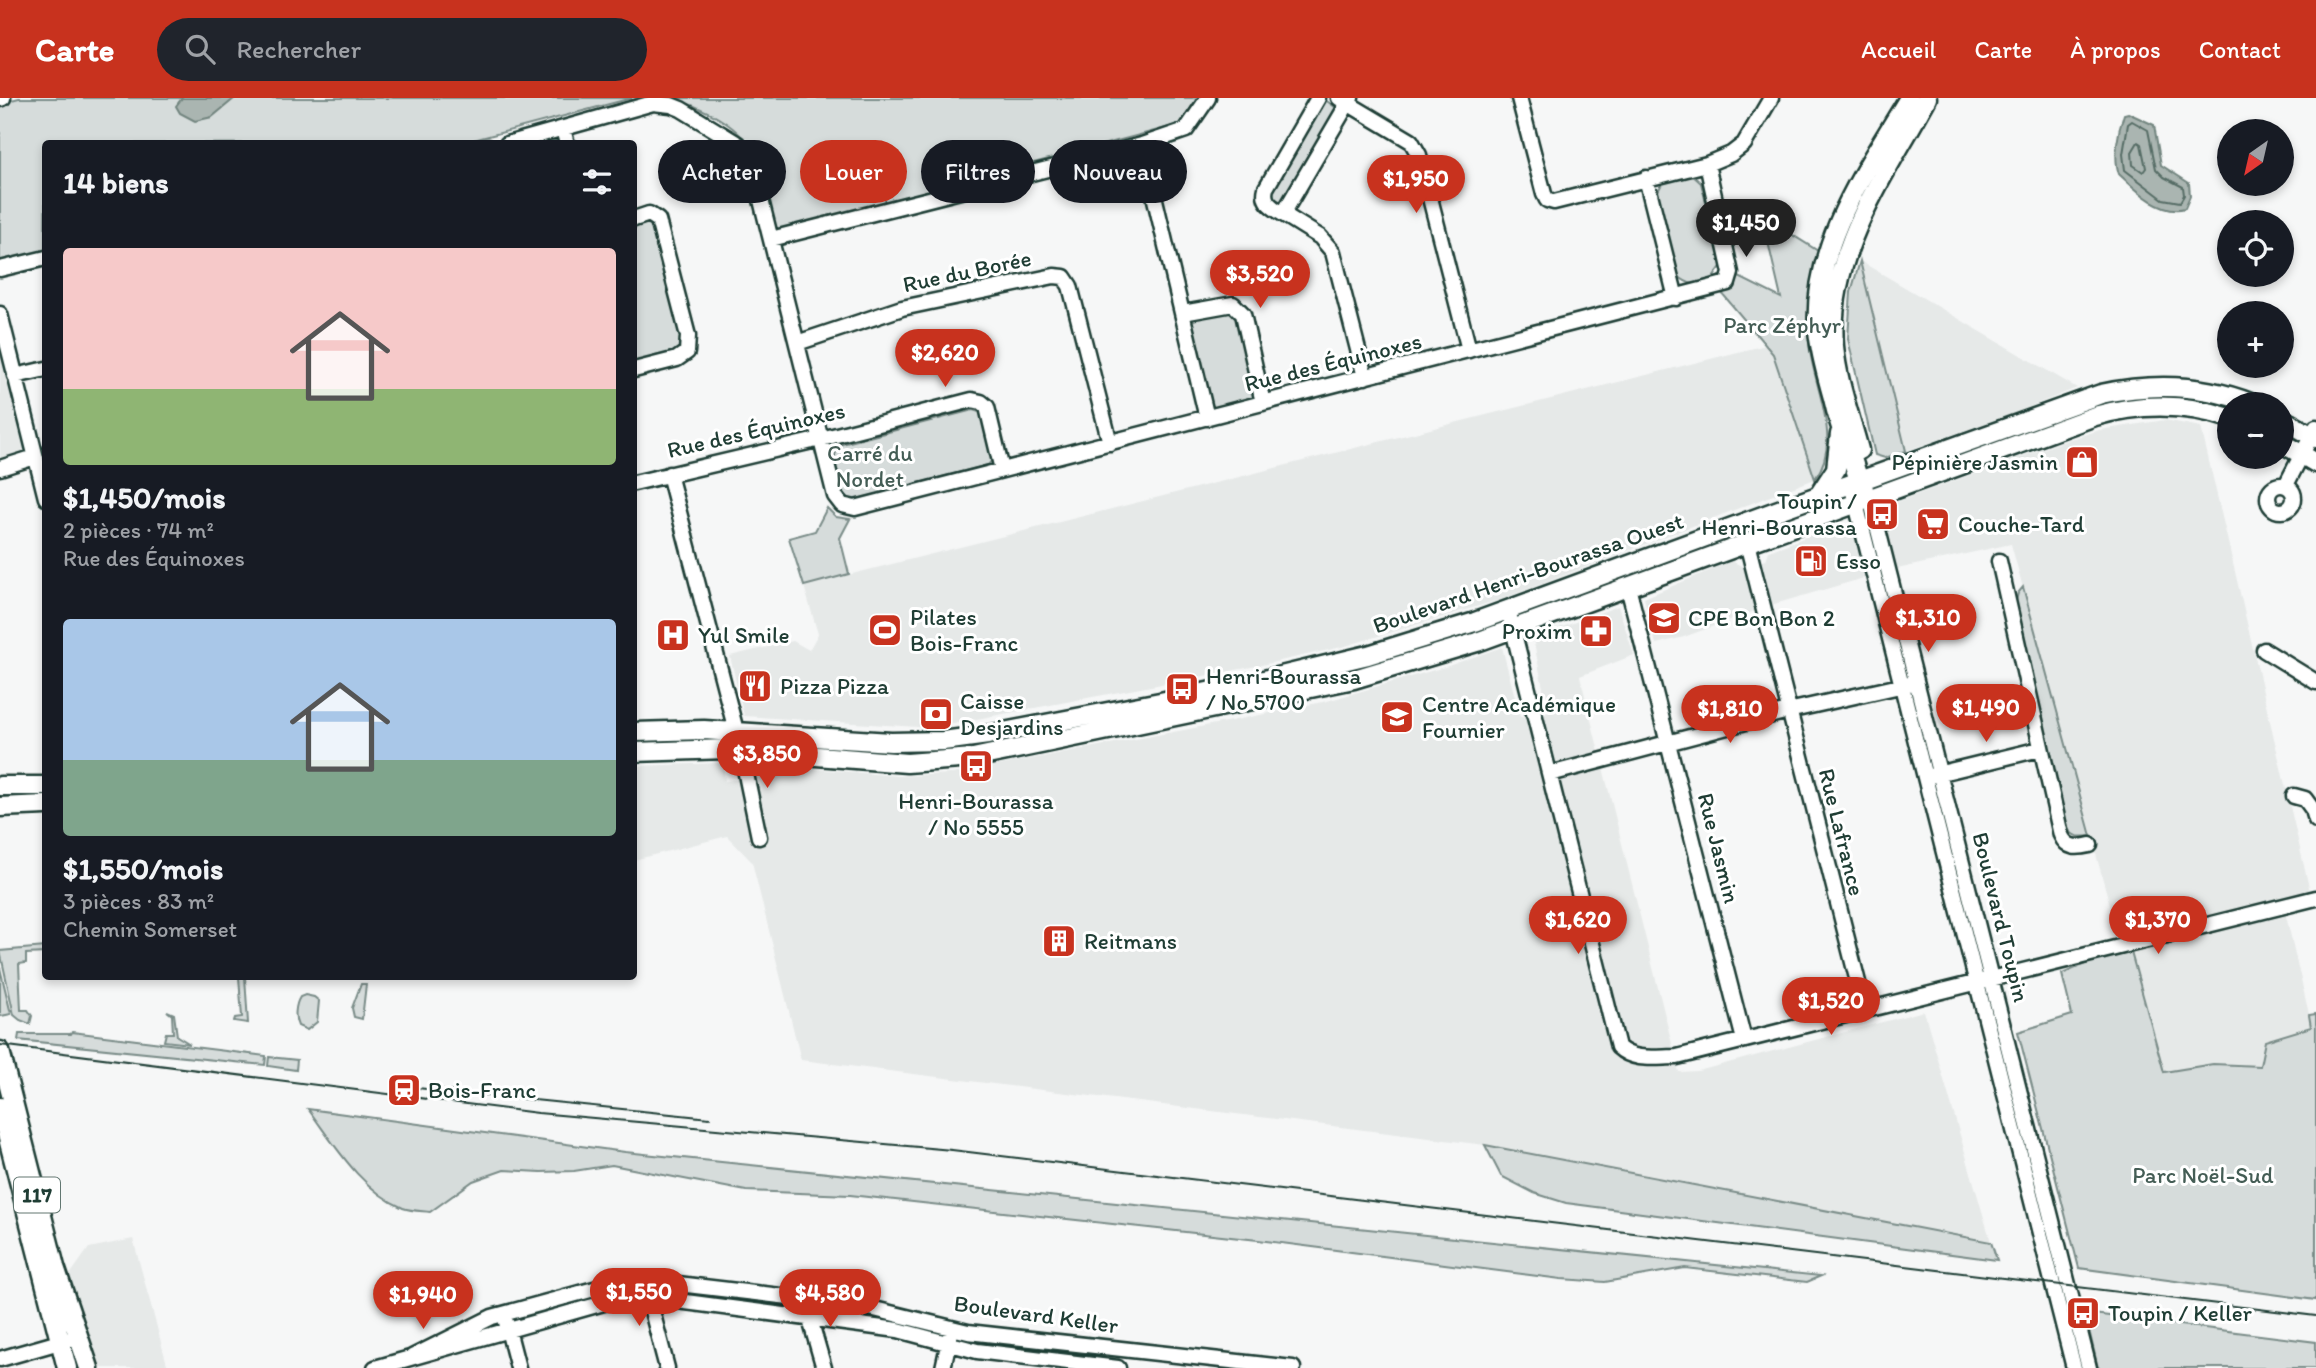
<!DOCTYPE html>
<html lang="fr">
<meta charset="utf-8">
<style>
:root{--surface:#171b24;--page:#20242c;--text:#f1f3f6;--muted:#9ea1a6;--accent:#c8321e}
body{margin:0;font-family:Itim,sans-serif;background:var(--page);color:var(--text);height:100vh;display:flex;flex-direction:column;font-size:26px;white-space:nowrap}
*{box-sizing:border-box;margin:0}
p{font-size:23px;color:var(--muted)}
.icon{flex:none;width:38px;height:38px;fill:none;stroke:currentColor;stroke-width:2;stroke-linecap:round;stroke-linejoin:round}
.map{position:relative;flex:1;overflow:hidden}
.panel{position:absolute;left:42px;top:42px;width:595px;height:840px;display:flex;flex-direction:column;background:var(--surface);border-radius:7px;box-shadow:0 4px 10px #0003}
.panel>*{flex:none}
.guide{position:absolute;left:658px;top:42px;width:665px;height:63px;display:flex;gap:14px}
.needle{width:46px;rotate:214deg}
.tools{position:absolute;left:2217px;top:21px;display:grid;gap:14px}
.tools a{display:grid;place-items:center;width:77px;height:77px;border-radius:50%;background:var(--surface);box-shadow:0 4px 10px #0003;font-size:35px}
.price{position:absolute;translate:-50% -60px;padding:0 16px;border-radius:24px;background:var(--accent);color:#fff;font-size:23px;line-height:46px;filter:drop-shadow(0 2px 4px #0008)}
.price::after{content:'';position:absolute;left:50%;top:42px;width:21px;height:16px;margin-left:-10px;background:inherit;clip-path:polygon(0 0,100% 0,50% 100%)}
.price.current{background:#222;color:#fff}
ul{padding:0;list-style:none}
li{display:grid;align-content:center;gap:14px;height:371px;padding:0 21px}
li span{display:grid;place-items:center;height:217px;border-radius:7px;color:#555}
li>.icon{margin-inline-start:auto}
span .icon{width:126px;height:126px;fill:#fffc;stroke-width:1}
li b{font-size:30px}
h2{display:flex;justify-content:space-between;align-items:center;height:84px;padding:0 21px;font-size:30px}
.pill{padding:0 24px;border-radius:32px;background:var(--surface);box-shadow:0 4px 10px #0003;font-size:24px;line-height:63px}
.pill.current{background:var(--accent);color:#fff}
header{display:flex;align-items:center;gap:42px;box-sizing:border-box;height:98px;padding:0 35px;background:var(--accent);color:#fff}
header strong{font-size:33px}
nav{display:flex;gap:38px;margin-inline-start:auto;font-size:24px}
.search{width:490px;height:63px;background:var(--page);display:flex;align-items:center;gap:18px;box-sizing:border-box;padding:0 24px;border-radius:38px;color:var(--muted);font-size:26px}
.map>svg:first-child{display:block}
</style>
<header>
<strong>Carte</strong>
<div class="search"><svg class="icon" aria-label="search" viewBox="0 0 24 24"><circle cx="10" cy="10" r="6"/><path d="M15 15l6 6"/></svg>Rechercher</div>
<nav><a>Accueil</a><a>Carte</a><a>À propos</a><a>Contact</a></nav>
</header>
<div class="map">
<svg width="2316" height="1270" viewBox="0 0 2316 1270">
<rect width="100%" height="100%" fill="#f6f7f7"/>
<filter id="ink" filterUnits="userSpaceOnUse"><feTurbulence type="fractalNoise" baseFrequency=".0143" numOctaves="2"/><feDisplacementMap in="SourceGraphic" scale="14" xChannelSelector="R" yChannelSelector="G"/><feConvolveMatrix kernelMatrix="1 2 1 2 8 2 1 2 1" color-interpolation-filters="sRGB"/></filter>
<g filter="url(#ink)">
<path fill="#e6e9e8" d="M1860 163 2077 290 2012 316 1906 353Z
M0 241 27 351 0 361Z
M1766 247 1773 256 1815 381 1502 501 1342 549 1257 568 961 624 918 629 744 618 730 558 793 543 809 552 818 536 804 488Z
M2165 322 2201 329 2312 802 2284 809 2312 929 2266 943 2260 968 2213 966 2164 974 2129 847 2120 844 2011 446 1888 473 1771 507 1684 539 1656 546 1644 500 1732 463 1743 469 1766 462 1769 453 1843 425 1848 429 1887 416 1888 407 2067 342 2100 332Z
M1618 508 1634 557 1580 578 1679 974 1698 973 1924 913 1991 1144 1485 1047 801 962 752 764 727 738 634 762V668L723 665 725 683 759 679 758 666 899 678 952 676 1231 623 1327 603 1448 568 1502 549 1520 619 1548 615 1533 540Z
M133 1141 168 1270H100L87 1239 67 1181 89 1150Z"/>
<path fill="#d6dcdb" stroke="#7a8c88" stroke-width="2" d="M19 0H632L462 45 46 46 45 154 0 165V5Z
M668 0H1197L1181 26 777 133C770 109 766 82 756 59 742 28 701 7 668 0Z
M1324 1 1335 9V13L1283 104 1271 100 1270 92Z
M1690 75 1701 85 1722 167 1713 180C1696 188 1689 188 1677 177L1657 95 1664 82Z
M1762 118 1818 153C1811 186 1806 211 1809 245 1813 290 1844 340 1815 381L1773 256 1721 194 1735 177 1781 200Z
M634 121 658 122 687 254 634 272Z
M1860 163 1906 353 1885 360 1875 357 1848 241 1851 194Z
M1233 206 1263 305 1207 320 1183 215Z
M973 312 982 315 994 360 988 367 858 401H851L844 397C838 382 827 357 842 346Z
M827 410 836 419 850 421 840 440 849 476 804 488 789 440 815 433Z
M2023 489 2091 738C2079 739 2073 740 2067 729L2014 511 2018 495Z
M2129 847 2164 974 2213 966 2260 968 2265 943 2311 929 2309 917 2316 916V1202L2079 1170 2018 934 2072 917 2062 876Z
M45 849V855L26 856V865L19 866 21 912H28L32 918 30 926 20 922 14 917 0 853Z
M0 870 11 916 1 918 0 915Z
M239 879H245L248 925 234 923 235 920 242 919Z
M361 886H366L362 921 354 919 352 910Z
M305 897 314 899 319 903 317 924 307 932 298 928C294 920 295 907 300 899Z
M167 913 174 916 177 938 190 946 164 943 166 935H173L172 917Z
M72 934 266 958 265 967 18 942 19 936H71Z
M269 959 297 962 296 972 268 968Z
M308 1011 625 1054 1821 1178 1807 1184 1685 1170 1605 1184 1561 1181 1258 1142 850 1097 746 1093 612 1067 574 1073 541 1074 504 1072 473 1083 430 1114C422 1113 411 1113 403 1110 361 1092 334 1046 308 1011Z
M1485 1047 1991 1144 1997 1162 1566 1105 1534 1095 1501 1078Z
M2085 1215 2316 1244V1270H2098Z"/>
<path fill="#aab5b1" stroke="#72857f" stroke-width="2" d="M182 0H235L212 19 195 23 180 15 176 8Z
M2128 15 2154 27 2161 67 2189 85 2190 98 2185 110C2161 117 2136 92 2119 76 2113 59 2118 33 2124 16Z"/>
<g fill="none" stroke-linecap="round" stroke-linejoin="round">
<path stroke="#576d66" stroke-width="2" d="M2132 23 2148 32 2156 71 2164 79 2183 89 2184 97 2180 104 2163 101 2125 72 2123 56 2128 26Z
M2138 44 2141 46 2146 70 2143 74 2133 67 2132 54Z"/>
<g stroke="#1f3d34" stroke-width="19">
<path id="minor" d="M1318 0 1266 90C1262 104 1272 109 1283 116L1351 0
M1339 0 1411 43 1419 57 1469 252
M1519 0 1544 96 1547 102 1554 104 1707 66 1731 56 1744 46 1771 0
M0 1 3 0
M563 31 567 46
M507 46 653 5 671 7 681 11 738 46 752 66 835 398 842 407 855 410 1728 185 1731 175 1707 66
M1142 47 1207 320
M1646 80 1676 200
M1283 116 1320 139 1333 154 1365 279
M634 121 649 116 658 122 688 238 687 254 677 261 634 272
M771 141 1142 47 1186 32 1208 0
M0 171 46 160
M1183 215 1233 206 1243 216 1263 305
M0 216 46 400
M797 245 902 210 1054 178 1064 179 1070 188 1079 223 1110 345
M15 278 46 271
M0 370 35 359
M669 376 741 652 759 739
M634 385 821 341 972 302 981 304 987 309 1002 372
M1851 386 2074 1270
M2268 400a13 13 0 1 1 26 0a13 13 0 1 1-26 0Z
M2286 387 2316 329
M1870 400 2089 1270
M1747 445 1865 912
M1999 463 2061 737C2067 751 2077 750 2090 747
M1628 489 1744 942
M1508 512 1618 949C1634 964 1656 959 1677 959L2316 800
M2264 552 2316 584
M1550 676 1788 613 1909 586
M1933 677 2040 651
M2294 698 2305 701 2313 712 2316 722
M647 1194 667 1270
M807 1211 824 1270
M506 1224 518 1270
M412 1259 492 1219 609 1187 644 1182 858 1207 968 1234 1293 1270
M0 1261 70 1241
M375 1270 632 1197 898 1232 977 1253 1118 1270
M943 1270 950 1238"/>
</g>
<g stroke="#1f3d34" stroke-width="23">
<path id="major" d="M2282 321 2316 340
M2282 345 2316 365
M1859 352C1850 318 1837 283 1834 248 1827 154 1885 78 1927 0
M1864 391C1856 379 1854 365 1849 351 1842 334 1837 318 1833 300 1827 278 1820 255 1818 232 1812 146 1867 70 1909 0
M1819 397 1836 371 1840 336
M634 634 704 632 891 644 943 643 988 637 1160 604 1264 582 1368 557 1475 524 1776 413 2101 296C2152 285 2203 286 2253 306
M634 654 727 651 907 665 973 660 1354 581 1477 544 2095 318C2140 305 2185 305 2230 320
M0 688H46
M0 709 46 707
M0 953 55 1169 89 1270
M0 1009 67 1270"/>
</g>
<use href="#minor" stroke="#fff" stroke-width="14"/>
<use href="#major" stroke="#fff" stroke-width="18"/>
<path stroke="#1f3d34" stroke-width="2" d="M0 947 538 1015 952 1052 2316 1218
M407 989 710 1020"/>
</g>
</g>
<defs>
<g id="shop-square" transform="scale(1.75)"><rect x="-9" y="-9" width="18" height="18" rx="4" fill="#c8321e" stroke="#fff"/><path d="M-5-2.5h2.3a2.7 3.5 0 0 1 5.4 0H5L5.5 6h-11ZM-1.5-2.5h3a1.5 2.3 0 0 0-3 0Z" fill="#fff"/></g>
<g id="bus-square" transform="scale(1.75)"><rect x="-9" y="-9" width="18" height="18" rx="4" fill="#c8321e" stroke="#fff"/><path d="M-5-6H5V4H4V6H2V4H-2V6H-4V4H-5ZM-3.5-4V0h7V-4ZM-3.5 1.2v1.5H-2V1.2ZM2 1.2v1.5H3.5V1.2Z" fill="#fff"/></g>
<g id="supermarket-square" transform="scale(1.75)"><rect x="-9" y="-9" width="18" height="18" rx="4" fill="#c8321e" stroke="#fff"/><path d="M-6-5.5h2.5l.6 2H6L4.5 2H-2.5L-4.4-4H-6ZM-1.5 3.2a1.3 1.3 0 1 0 .1 0ZM3 3.2a1.3 1.3 0 1 0 .1 0Z" fill="#fff"/></g>
<g id="fuel-square" transform="scale(1.75)"><rect x="-9" y="-9" width="18" height="18" rx="4" fill="#c8321e" stroke="#fff"/><path d="M-5.5-6h7V0h2V4h1.3V-2.5L3-4.5l.8-.8L6-3V5H2.5V1h-1V6h-7ZM-4.2-4.7v3.2H.2V-4.7Z" fill="#fff"/></g>
<g id="school-square" transform="scale(1.75)"><rect x="-9" y="-9" width="18" height="18" rx="4" fill="#c8321e" stroke="#fff"/><path d="M0-5L7-2L0 1L-7-2ZM-4 1L0 2.5L4 1V4Q0 6-4 4Z" fill="#fff"/></g>
<g id="stadium-square" transform="scale(1.75)"><rect x="-9" y="-9" width="18" height="18" rx="4" fill="#c8321e" stroke="#fff"/><path d="M0-5a6.5 5 0 1 0 0 10a6.5 5 0 1 0 0-10ZM-3.5-1.8h7v3.6h-7Z" fill="#fff"/></g>
<g id="pharmacy-square" transform="scale(1.75)"><rect x="-9" y="-9" width="18" height="18" rx="4" fill="#c8321e" stroke="#fff"/><path d="M-2-6h4v4h4v4h-4v4h-4v-4h-4v-4h4Z" fill="#fff"/></g>
<g id="hospital-square" transform="scale(1.75)"><rect x="-9" y="-9" width="18" height="18" rx="4" fill="#c8321e" stroke="#fff"/><path d="M-5-5h3v3.5h4V-5h3V5h-3V1.5h-4V5h-3Z" fill="#fff"/></g>
<g id="restaurant-square" transform="scale(1.75)"><rect x="-9" y="-9" width="18" height="18" rx="4" fill="#c8321e" stroke="#fff"/><path d="M-5-6h1v4h1v-4h1v4h1v-4h1v5L-1.5 .5V6h-2V.5L-5-1ZM5-6V6H3V1.5H1.5Q1.5-4 5-6Z" fill="#fff"/></g>
<g id="bank-square" transform="scale(1.75)"><rect x="-9" y="-9" width="18" height="18" rx="4" fill="#c8321e" stroke="#fff"/><path d="M-6-4H6V4H-6ZM0-2.3a2.3 2.3 0 1 0 0 4.6a2.3 2.3 0 1 0 0-4.6Z" fill="#fff"/></g>
<g id="building-square" transform="scale(1.75)"><rect x="-9" y="-9" width="18" height="18" rx="4" fill="#c8321e" stroke="#fff"/><path d="M-4-6H4V6H1V3H-1V6H-4ZM-2.5-4.3h1.7v1.8h-1.7ZM.8-4.3h1.7v1.8H.8ZM-2.5-1h1.7V.8h-1.7ZM.8-1h1.7V.8H.8Z" fill="#fff"/></g>
<g id="station-square" transform="scale(1.75)"><rect x="-9" y="-9" width="18" height="18" rx="4" fill="#c8321e" stroke="#fff"/><path d="M-3-6H3Q5-6 5-4V2Q5 4 3 4L4.5 6H3L1.5 4h-3L-3 6H-4.5L-3 4Q-5 4-5 2V-4Q-5-6-3-6ZM-3.5-4v3h7v-3ZM-3.5 1v1.5H-2V1ZM2 1v1.5H3.5V1Z" fill="#fff"/></g>
</defs>
<g fill-rule="evenodd">
<use href="#shop-square" x="2082" y="364"/>
<use href="#bus-square" x="1882" y="416"/>
<use href="#supermarket-square" x="1933" y="426"/>
<use href="#fuel-square" x="1811" y="463"/>
<use href="#school-square" x="1664" y="520"/>
<use href="#stadium-square" x="885" y="532"/>
<use href="#pharmacy-square" x="1596" y="533"/>
<use href="#hospital-square" x="673" y="537"/>
<use href="#restaurant-square" x="755" y="588"/>
<use href="#bus-square" x="1182" y="591"/>
<use href="#bank-square" x="936" y="616"/>
<use href="#school-square" x="1397" y="619"/>
<use href="#bus-square" x="976" y="668"/>
<use href="#building-square" x="1059" y="843"/>
<use href="#station-square" x="404" y="992"/>
<use href="#bus-square" x="2083" y="1215"/>
</g>
<g text-anchor="middle" stroke-width="6" stroke-linejoin="round" paint-order="stroke">
<rect fill="#fff" stroke="#627771" stroke-width="2" x="14" y="1079.5" width="46" height="35" rx="5"/>
<g font-size="21" font-weight="bold" fill="#1f3d34">
<text x="37" y="1104">117</text>
</g>
<g font-size="23" fill="#1f3d34" stroke="#fff">
<text transform="translate(967 173) rotate(-12)" y="8">Rue du Borée</text>
<text transform="translate(1333 264) rotate(-14)" y="8">Rue des Équinoxes</text>
<text transform="translate(756 332) rotate(-13)" y="8">Rue des Équinoxes</text>
<text transform="translate(1528 475) rotate(-19)" y="8">Boulevard Henri-Bourassa Ouest</text>
<text transform="translate(1842 734) rotate(76)" y="8">Rue Lafrance</text>
<text transform="translate(1719 750) rotate(76)" y="8">Rue Jasmin</text>
<text transform="translate(2001 819) rotate(76)" y="8">Boulevard Toupin</text>
<text transform="translate(1036 1216) rotate(8)" y="8">Boulevard Keller</text>
</g>
<g font-size="23" fill="#445d55" stroke="#fff">
<text x="1782" y="235">Parc Zéphyr</text>
<text x="870" y="363">Carré du<tspan x="870" dy="26">Nordet</tspan></text>
<text x="2203" y="1085">Parc Noël-Sud</text>
</g>
<g font-size="23" fill="#1f3d34" stroke="#fff" text-anchor="start">
<text x="2058" y="372" text-anchor="end">Pépinière Jasmin</text>
<text x="1857" y="411" text-anchor="end">Toupin /<tspan x="1857" dy="26">Henri-Bourassa</tspan></text>
<text x="1958" y="434">Couche-Tard</text>
<text x="1836" y="471">Esso</text>
<text x="910" y="527">Pilates<tspan x="910" dy="26">Bois-Franc</tspan></text>
<text x="1688" y="528">CPE Bon Bon 2</text>
<text x="1572" y="541" text-anchor="end">Proxim</text>
<text x="698" y="545">Yul Smile</text>
<text x="1206" y="586">Henri-Bourassa<tspan x="1206" dy="26">/ No 5700</tspan></text>
<text x="780" y="596">Pizza Pizza</text>
<text x="960" y="611">Caisse<tspan x="960" dy="26">Desjardins</tspan></text>
<text x="1422" y="614">Centre Académique<tspan x="1422" dy="26">Fournier</tspan></text>
<text x="976" y="711" text-anchor="middle">Henri-Bourassa<tspan x="976" dy="26">/ No 5555</tspan></text>
<text x="1084" y="851">Reitmans</text>
<text x="428" y="1000">Bois-Franc</text>
<text x="2108" y="1223">Toupin / Keller</text>
</g>
</g>
</svg>
<div class="tools">
<a><svg class="needle" viewBox="-14 -14 28 28"><path d="M0-13l5 13h-10z" fill="#e53935"/><path d="M0 13l5-13h-10z" fill="#9ea1a6"/></svg></a>
<a><svg class="icon" aria-label="locate" viewBox="0 0 24 24"><circle cx="12" cy="12" r="6"/><path d="M12 2v4M12 18v4M2 12h4M18 12h4"/></svg></a>
<a>+</a>
<a>−</a>
</div>
<b class="price" style="left:1416px;top:117px">$1,950</b>
<b class="price current" style="left:1746px;top:161px">$1,450</b>
<b class="price" style="left:1260px;top:212px">$3,520</b>
<b class="price" style="left:945px;top:291px">$2,620</b>
<b class="price" style="left:1928px;top:556px">$1,310</b>
<b class="price" style="left:1986px;top:646px">$1,490</b>
<b class="price" style="left:1730px;top:647px">$1,810</b>
<b class="price" style="left:767px;top:692px">$3,850</b>
<b class="price" style="left:1578px;top:858px">$1,620</b>
<b class="price" style="left:2158px;top:858px">$1,370</b>
<b class="price" style="left:1831px;top:939px">$1,520</b>
<b class="price" style="left:639px;top:1230px">$1,550</b>
<b class="price" style="left:830px;top:1231px">$4,580</b>
<b class="price" style="left:423px;top:1233px">$1,940</b>
<div class="guide">
<a class="pill">Acheter</a>
<a class="pill current">Louer</a>
<a class="pill">Filtres</a>
<a class="pill">Nouveau</a>
</div>
<section class="panel">
<h2>14 biens<svg class="icon" aria-label="filters" viewBox="0 0 24 24"><path d="M4 7h16M4 17h16"/><circle cx="9" cy="7" r="2"/><circle cx="15" cy="17" r="2"/></svg></h2>
<ul>
<li><span style="background:linear-gradient(#f6c9c9 65%,#8fb573 0)"><svg class="icon" aria-label="home" viewBox="0 0 24 24"><path d="M3 11l9-7 9 7M6 9v11h12V9"/></svg></span><div><b>$1,450/mois</b><p>2 pièces · 74 m²</p><p>Rue des Équinoxes</p></div></li>
<li><span style="background:linear-gradient(#a9c7e8 65%,#7fa58c 0)"><svg class="icon" aria-label="home" viewBox="0 0 24 24"><path d="M3 11l9-7 9 7M6 9v11h12V9"/></svg></span><div><b>$1,550/mois</b><p>3 pièces · 83 m²</p><p>Chemin Somerset</p></div></li>
</ul>
</section>
</div>
